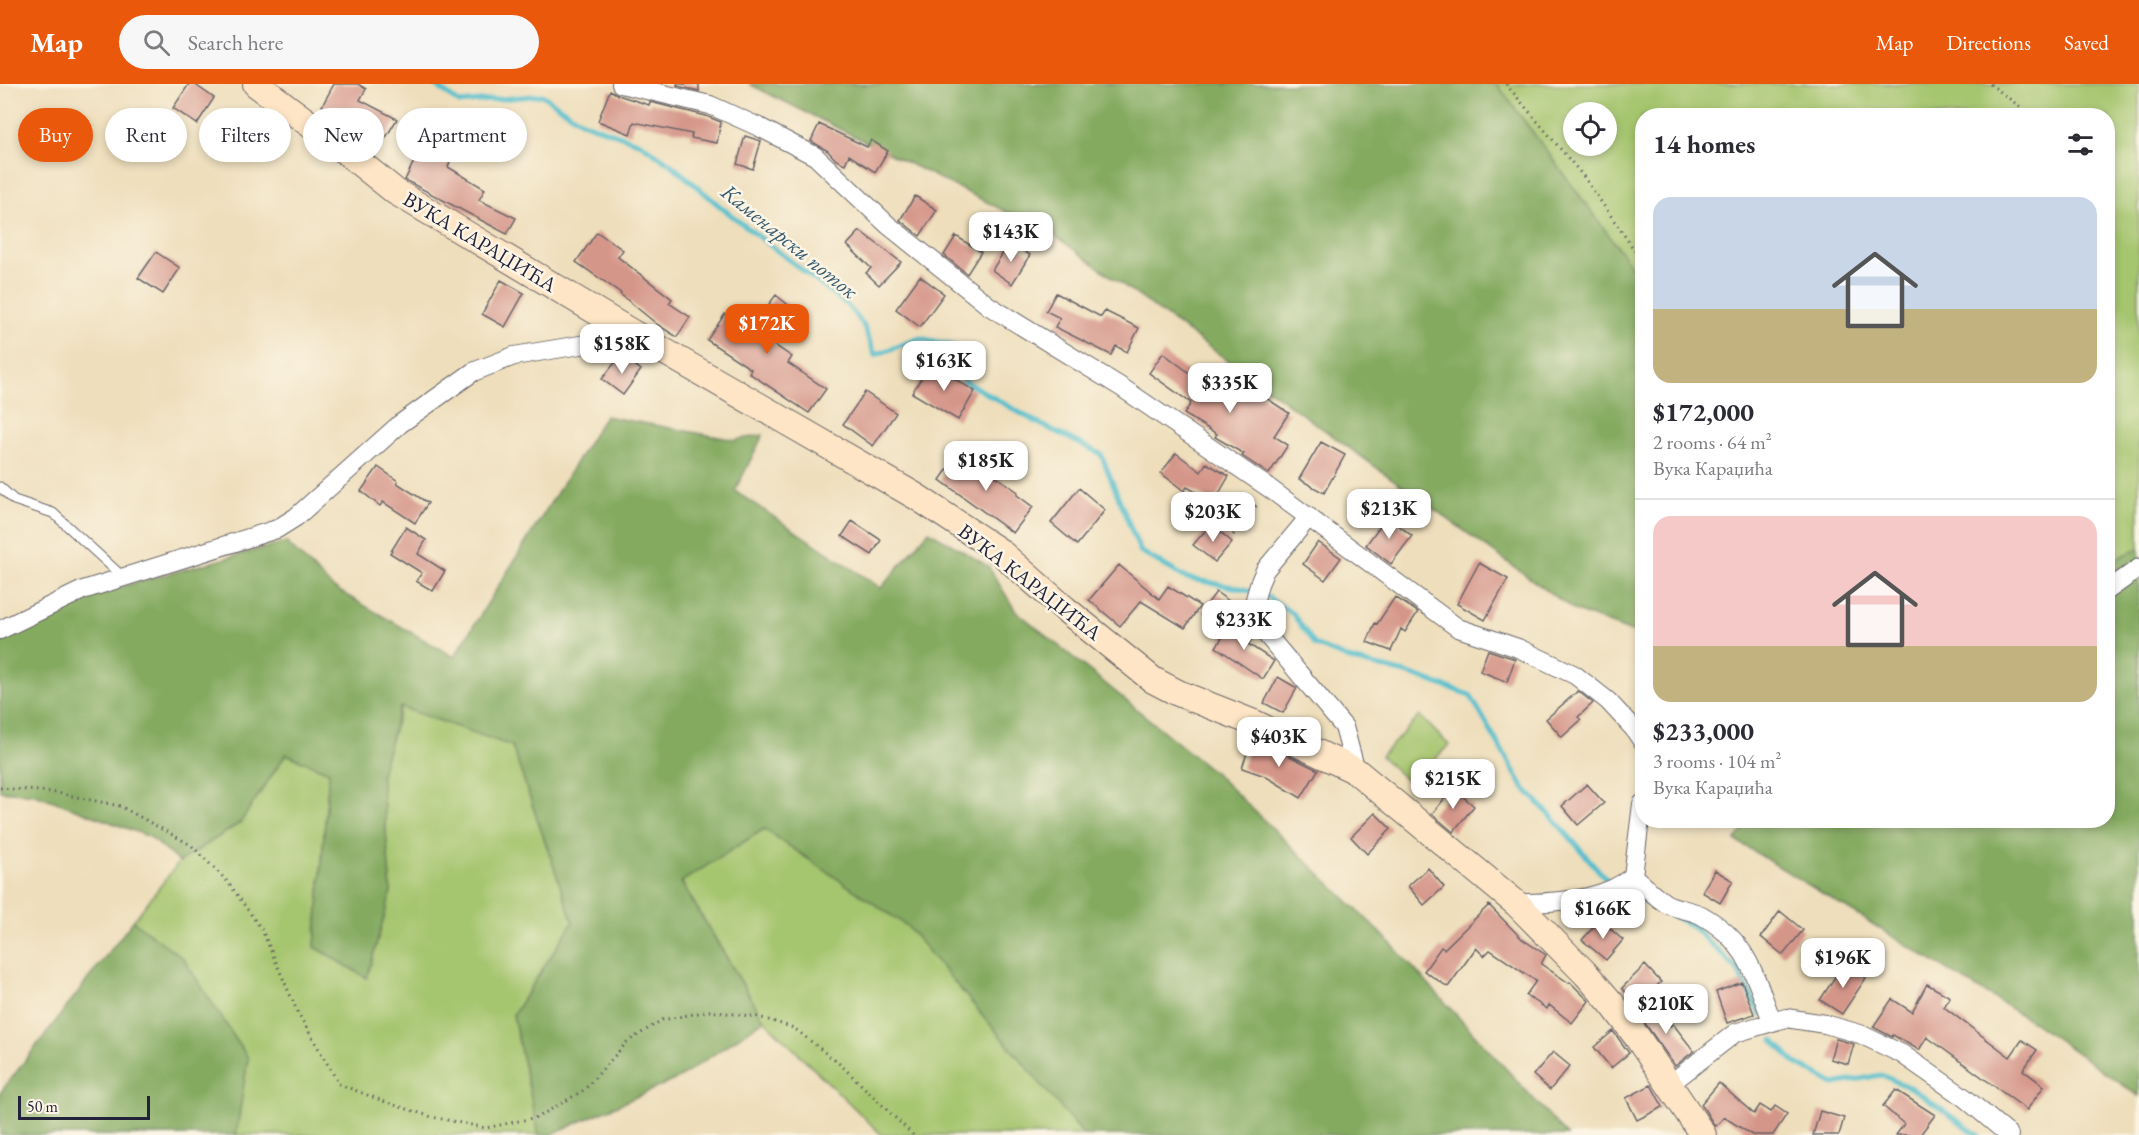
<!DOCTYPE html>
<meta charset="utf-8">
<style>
:root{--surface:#fff;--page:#f7f7f7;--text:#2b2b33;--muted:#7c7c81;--line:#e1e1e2;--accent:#ea580c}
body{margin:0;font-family:"EB Garamond",serif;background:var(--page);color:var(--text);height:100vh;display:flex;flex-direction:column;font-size:22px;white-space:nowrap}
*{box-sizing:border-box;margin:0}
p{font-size:20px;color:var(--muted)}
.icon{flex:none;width:33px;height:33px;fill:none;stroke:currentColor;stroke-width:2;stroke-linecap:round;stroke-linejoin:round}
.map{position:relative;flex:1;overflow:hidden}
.side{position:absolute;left:1635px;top:24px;width:480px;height:720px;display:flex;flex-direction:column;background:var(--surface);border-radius:24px;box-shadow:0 3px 9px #0003}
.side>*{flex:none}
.banner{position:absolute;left:18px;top:24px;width:570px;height:54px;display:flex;gap:12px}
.fabs{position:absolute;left:1563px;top:18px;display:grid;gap:12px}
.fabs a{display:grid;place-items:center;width:54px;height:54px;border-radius:50%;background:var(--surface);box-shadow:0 3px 9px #0003;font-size:30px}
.scale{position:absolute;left:18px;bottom:15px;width:132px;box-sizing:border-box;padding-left:6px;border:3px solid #22223b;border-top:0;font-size:16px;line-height:21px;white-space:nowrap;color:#22223b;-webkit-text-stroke:4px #fcf5e5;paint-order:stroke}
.price{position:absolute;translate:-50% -51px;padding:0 14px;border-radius:12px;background:#fff;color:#222;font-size:20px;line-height:39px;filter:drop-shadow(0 2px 3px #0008)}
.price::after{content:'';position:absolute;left:50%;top:36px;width:18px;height:14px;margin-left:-9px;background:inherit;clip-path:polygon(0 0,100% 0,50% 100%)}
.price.on{background:var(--accent);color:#fff}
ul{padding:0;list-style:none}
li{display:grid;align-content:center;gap:12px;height:318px;padding:0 18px}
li+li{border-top:2px solid var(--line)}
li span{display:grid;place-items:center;height:186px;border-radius:18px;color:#555}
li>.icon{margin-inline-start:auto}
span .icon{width:108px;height:108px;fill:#fffc;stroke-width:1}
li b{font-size:26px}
h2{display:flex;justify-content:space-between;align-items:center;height:72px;padding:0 18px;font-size:26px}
.pill{padding:0 21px;border-radius:27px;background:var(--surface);box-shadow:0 3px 9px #0003;font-size:21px;line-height:54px}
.pill.on{background:var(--accent);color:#fff}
header{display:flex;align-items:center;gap:36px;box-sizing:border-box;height:84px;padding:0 30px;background:var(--accent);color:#fff}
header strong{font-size:28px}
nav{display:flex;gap:33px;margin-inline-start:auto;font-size:21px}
.search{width:420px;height:54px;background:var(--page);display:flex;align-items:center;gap:15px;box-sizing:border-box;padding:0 21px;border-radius:33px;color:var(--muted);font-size:22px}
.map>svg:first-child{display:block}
</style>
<header>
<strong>Map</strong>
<div class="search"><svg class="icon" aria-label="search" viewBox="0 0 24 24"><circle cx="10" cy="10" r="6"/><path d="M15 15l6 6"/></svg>Search here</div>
<nav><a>Map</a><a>Directions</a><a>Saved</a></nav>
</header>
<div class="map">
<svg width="2139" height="1051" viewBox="0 0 2139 1051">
<rect width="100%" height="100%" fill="#fcf5e5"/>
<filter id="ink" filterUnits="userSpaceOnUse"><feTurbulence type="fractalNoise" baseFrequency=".0167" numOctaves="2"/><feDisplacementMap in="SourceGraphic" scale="12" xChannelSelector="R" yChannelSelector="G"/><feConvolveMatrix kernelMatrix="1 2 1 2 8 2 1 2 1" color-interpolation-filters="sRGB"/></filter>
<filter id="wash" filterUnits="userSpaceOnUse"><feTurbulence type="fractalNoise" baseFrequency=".008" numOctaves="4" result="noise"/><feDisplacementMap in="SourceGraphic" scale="24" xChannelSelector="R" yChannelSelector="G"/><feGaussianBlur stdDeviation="1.35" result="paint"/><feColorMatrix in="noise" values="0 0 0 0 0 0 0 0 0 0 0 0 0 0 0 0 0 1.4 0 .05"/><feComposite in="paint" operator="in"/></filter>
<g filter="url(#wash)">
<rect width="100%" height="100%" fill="#eedebb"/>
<path fill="#a5c56e" stroke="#647454" stroke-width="1.5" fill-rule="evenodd" d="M1497 0H2139V464L2108 479V32H1642V196ZM1574 28H1606V62H1574Z
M401 623 512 662 573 838 513 931 539 1051H236L248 974 133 837 179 778 240 739 286 670 329 688 315 863 391 808 381 689Z
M1420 632 1449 661 1410 700 1381 672Z
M764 745 907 842 1084 1051H882L764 936 681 797Z"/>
<path fill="#84aa61" stroke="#53664e" stroke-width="1.5" d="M749 0H1497L1642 196V552L1574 526 1055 152Z
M605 332 735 356 763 351 735 407 881 504 929 447 988 482 1015 526 1215 689 1382 850 1567 1051H1084L907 842 764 745 681 798 764 936 679 994 550 1051H539L513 931 573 838 512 662 400 623 381 689 391 808 367 894 315 863 329 688 286 670 240 739 179 778 150 753 35 710 0 707V559L87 512 286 458 332 503 454 573Z
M2139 464V1012L2031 937 1735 756 1749 737 2108 736V479Z
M133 837 183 874 248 974 236 1051H0V1009Z"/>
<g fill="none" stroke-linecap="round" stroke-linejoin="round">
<path stroke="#52becc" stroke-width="5" d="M434 0 459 19 542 11 582 38 640 59 673 82 722 124 846 220 863 240 875 271 920 254 954 262 963 296 1036 338 1101 370 1140 467 1186 494 1244 505 1268 513 1293 530 1315 561 1352 576 1409 590 1470 611 1523 703 1552 733 1607 796
M1630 810 1691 841 1737 885 1761 931
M1773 956 1794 978 1834 1000 1881 991 1911 1004 1978 1051"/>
</g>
<g id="blocks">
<path fill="#d5968a" d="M189 0H194L214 14 197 40 173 24Z
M334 0H358L366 5 360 16 397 35 382 60 357 47 360 42 322 22Z
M677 0H699V7L677 2Z
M610 6 618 11 649 21 650 18 706 32 721 38 717 59 691 54 692 50 634 38 630 50 598 37Z
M819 40 867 63 871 56 888 67 875 88 849 71 845 80 836 76 828 67 811 57Z
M745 52 761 57 753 85 737 80Z
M421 63 450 78 448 83 485 105 479 116 516 134 507 150 405 96Z
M915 112 937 126 920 152 900 136Z
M860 147 901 178 879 201 866 189 871 184 847 161Z
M597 148 623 166 618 173 672 215 669 219 690 233 677 253 658 241 620 210 621 209 576 178Z
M956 152 981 168 967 190 944 171Z
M1010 158 1030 171 1012 200 992 186Z
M156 168 180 184 163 210 138 194Z
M920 192 944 210 920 243 896 225Z
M501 196 524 209 505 243 482 230Z
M1056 209 1101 233 1105 227 1139 244 1127 268 1116 262 1111 271 1055 243 1060 234 1046 227Z
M776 211 792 224 766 255 792 273 788 279 826 305 809 329 749 289 751 285 707 256 725 230 749 246Z
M1163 269 1203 299 1230 314 1240 297 1289 329 1274 352 1288 361 1269 390 1242 372 1244 370 1215 353 1217 350 1184 330 1191 319 1149 289Z
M621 271 641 286 623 311 602 295Z
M930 280 975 307 958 336 912 309Z
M865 308 896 329 873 362 843 340Z
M1321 358 1345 371 1324 409 1299 395Z
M960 367 1018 408 1017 411 1033 423 1013 449 940 396Z
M1176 369 1201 388 1206 379 1229 392 1214 418 1187 403 1184 407 1161 389Z
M378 383 398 397 397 399 428 419 415 439 383 418 380 422 361 407Z
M1079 404 1105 426 1077 461 1051 439Z
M1387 432 1412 452 1391 480 1366 461Z
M852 437 881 456 872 471 842 452Z
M1211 440 1232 458 1215 478 1193 461Z
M406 443 426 456 418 470 445 487 433 507 416 497 422 489 390 469Z
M1318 458 1341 474 1325 496 1303 480Z
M1479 479 1508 495 1485 536 1457 520Z
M1119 481 1159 515 1168 502 1200 522 1185 544 1141 517 1120 542 1089 516Z
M1216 508 1230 518 1216 537 1202 527Z
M1395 513 1418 528 1405 548 1401 545 1391 567 1367 558 1375 539 1377 540Z
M1232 539 1253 553 1248 560 1274 577 1263 595 1216 563Z
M1488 566 1515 575 1507 598 1480 587Z
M1278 593 1297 604 1283 629 1264 619Z
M1578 607 1593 619 1578 633 1581 636 1562 653 1546 635Z
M1251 657 1273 664 1318 686 1301 714 1265 692 1242 684Z
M1587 700 1604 719 1578 741 1562 722Z
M1453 704 1474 722 1453 748 1432 730Z
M1375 729 1391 745 1367 770 1351 753Z
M1428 784 1444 803 1424 821 1408 802Z
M1715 786 1733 797 1720 819 1702 808Z
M1489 821 1522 855 1546 871 1541 880 1569 899 1570 898 1589 917 1572 939 1549 921 1547 925 1526 911 1536 897 1490 866 1484 872 1476 864 1448 903 1424 887 1441 863 1444 865Z
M1780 827 1803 846 1783 871 1761 853Z
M1600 836 1623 856 1606 876 1582 856Z
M1844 879 1866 894 1842 930 1820 916Z
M1645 881 1661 898 1637 921 1622 904Z
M1742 898 1754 930 1727 939 1716 908Z
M1927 900 1950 913 1944 923 2010 973 2022 956 2037 966 2023 986 2044 1002 2027 1026 1927 953 1919 966 1893 951 1892 953 1873 943 1892 915 1912 928Z
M1650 918 1670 942 1673 940 1694 967 1675 982 1637 928Z
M1613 947 1629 969 1611 984 1594 963Z
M1836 955 1854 960 1848 980 1830 975Z
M1553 968 1570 982 1550 1006 1533 991Z
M1719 999 1754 1030 1760 1021 1771 1028 1775 1022 1787 1030 1773 1051H1752L1724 1033 1716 1042 1714 1041 1701 1020Z
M1651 1001 1663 1023 1637 1036 1626 1014Z
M1896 1006 1935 1031 1920 1051H1896L1904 1040 1883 1022Z
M1820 1027 1844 1034 1839 1051H1813Z"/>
</g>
</g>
<g filter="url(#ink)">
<use href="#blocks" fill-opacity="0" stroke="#696468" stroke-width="1.5"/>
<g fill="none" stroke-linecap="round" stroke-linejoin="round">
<g stroke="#696468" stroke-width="11">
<path id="lane" d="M0 403 14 416 53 429 123 493"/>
</g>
<g stroke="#696468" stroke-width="20">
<path id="street" d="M621 0 710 21 759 43 815 72 888 141 989 222 1121 303 1269 404 1458 544 1518 564 1575 591 1608 617 1634 645 1642 657
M1309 433 1265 486 1259 500 1254 519 1255 532 1266 550 1344 643 1356 687
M2108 506 2139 484
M0 546 83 506 277 445 296 433 400 340 473 288 514 272 592 259 629 247
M1633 792C1643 801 1654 811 1665 819 1676 825 1690 826 1701 831 1748 857 1754 891 1772 937
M1633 792 1642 720
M1517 820C1556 817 1601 819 1633 792
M1670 1000 1735 949 1786 934 1825 940 1860 950 1902 970 1965 1014 2009 1051"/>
</g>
<g stroke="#696468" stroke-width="28">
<path id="secondary" d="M256 0 335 59 396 108 629 247 917 413 999 467 1065 525 1153 596 1178 609 1254 639 1356 687 1517 820 1586 890 1613 921 1637 953 1703 1051"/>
</g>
<path stroke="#696468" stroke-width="3" stroke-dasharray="1.5 4.5" stroke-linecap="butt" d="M1506 0 1584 93 1642 177
M1990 0 2032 32
M1233 451 1259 418
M0 704 52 708 120 722 191 761 228 798 262 846 298 929 339 1000 388 1019 432 1033 486 1044 538 1033 584 1006 627 958 662 936 709 927 759 933 794 944 842 982 913 1051"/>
<use href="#lane" stroke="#fff" stroke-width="9"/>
<use href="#street" stroke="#fff" stroke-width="18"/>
<use href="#secondary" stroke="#fde5c5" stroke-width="26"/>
</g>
</g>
<g text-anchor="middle" stroke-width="5" stroke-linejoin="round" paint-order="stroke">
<g font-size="21" fill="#22223b" stroke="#fcf5e5">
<text transform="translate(480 158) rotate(31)" y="7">ВУКА КАРАЏИЋА</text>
<text transform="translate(1030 498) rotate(38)" y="7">ВУКА КАРАЏИЋА</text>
</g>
<g font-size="22" font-style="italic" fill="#33596e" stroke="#fcf5e5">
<text transform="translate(790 157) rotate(39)" y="8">Каменарски поток</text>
</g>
</g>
</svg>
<div class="fabs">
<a><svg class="icon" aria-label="locate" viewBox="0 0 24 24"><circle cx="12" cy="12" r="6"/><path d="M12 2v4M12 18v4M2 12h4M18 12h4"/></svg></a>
</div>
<div class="scale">50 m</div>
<b class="price" style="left:1011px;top:179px">$143K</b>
<b class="price on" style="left:767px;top:271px">$172K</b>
<b class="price" style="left:622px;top:291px">$158K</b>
<b class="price" style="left:944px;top:308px">$163K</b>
<b class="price" style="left:1230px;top:330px">$335K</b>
<b class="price" style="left:986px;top:408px">$185K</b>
<b class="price" style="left:1389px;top:456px">$213K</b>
<b class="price" style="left:1213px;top:459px">$203K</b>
<b class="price" style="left:1244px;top:567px">$233K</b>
<b class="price" style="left:1279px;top:684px">$403K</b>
<b class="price" style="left:1453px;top:726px">$215K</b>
<b class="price" style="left:1603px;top:856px">$166K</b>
<b class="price" style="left:1843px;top:905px">$196K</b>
<b class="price" style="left:1666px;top:951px">$210K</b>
<div class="banner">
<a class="pill on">Buy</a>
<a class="pill">Rent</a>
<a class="pill">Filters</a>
<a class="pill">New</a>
<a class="pill">Apartment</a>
</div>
<section class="side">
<h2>14 homes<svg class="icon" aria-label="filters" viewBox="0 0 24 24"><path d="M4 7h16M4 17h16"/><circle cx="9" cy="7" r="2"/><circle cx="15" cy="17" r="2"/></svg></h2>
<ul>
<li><span style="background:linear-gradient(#c9d6e8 60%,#c2b280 0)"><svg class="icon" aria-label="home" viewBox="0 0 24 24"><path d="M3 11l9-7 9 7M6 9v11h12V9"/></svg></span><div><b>$172,000</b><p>2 rooms · 64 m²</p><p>Вука Караџића</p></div></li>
<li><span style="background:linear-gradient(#f6c9c9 70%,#c2b280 0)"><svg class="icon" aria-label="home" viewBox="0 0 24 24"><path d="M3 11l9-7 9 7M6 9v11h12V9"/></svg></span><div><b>$233,000</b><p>3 rooms · 104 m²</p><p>Вука Караџића</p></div></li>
</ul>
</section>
</div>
